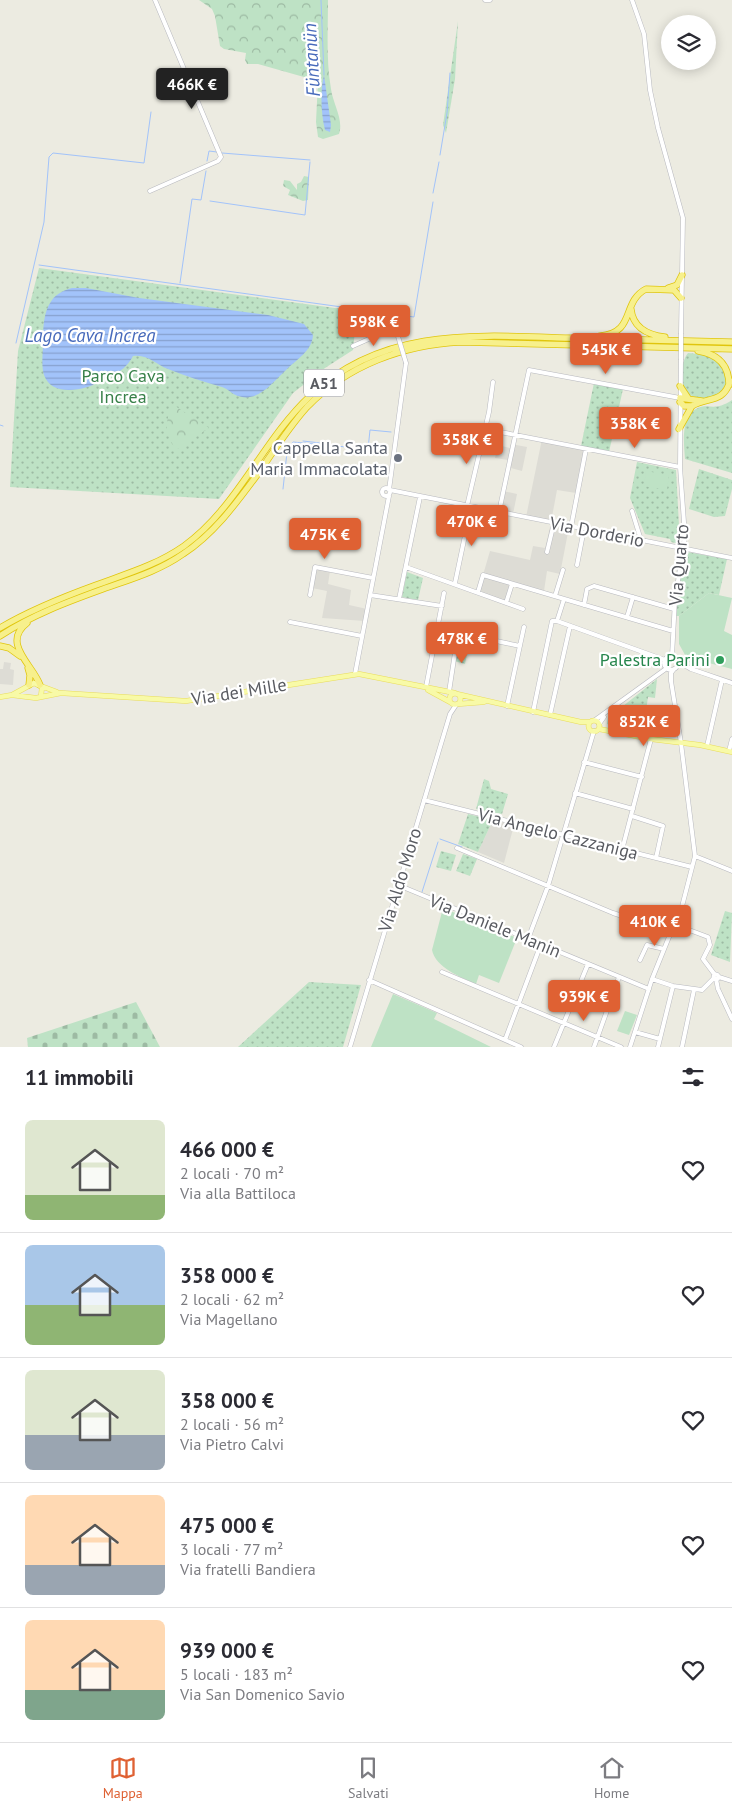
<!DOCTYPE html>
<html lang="it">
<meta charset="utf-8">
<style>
:root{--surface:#fff;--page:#f7f7f7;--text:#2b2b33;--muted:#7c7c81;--line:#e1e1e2;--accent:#df6133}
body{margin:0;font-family:"PT Sans",sans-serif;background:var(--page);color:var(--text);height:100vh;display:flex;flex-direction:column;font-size:19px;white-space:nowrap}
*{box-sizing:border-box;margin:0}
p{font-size:16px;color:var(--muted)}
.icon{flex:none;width:28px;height:28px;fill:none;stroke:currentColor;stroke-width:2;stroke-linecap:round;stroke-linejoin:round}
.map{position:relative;height:1047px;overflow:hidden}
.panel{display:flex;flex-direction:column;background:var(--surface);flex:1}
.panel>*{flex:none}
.buttons{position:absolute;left:661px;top:15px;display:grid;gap:10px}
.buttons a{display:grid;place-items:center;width:55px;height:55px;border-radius:50%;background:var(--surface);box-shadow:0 2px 12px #0003;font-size:25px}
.price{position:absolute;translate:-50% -42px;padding:0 11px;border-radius:5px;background:var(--accent);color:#fff;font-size:16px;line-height:32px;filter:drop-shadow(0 1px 2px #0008)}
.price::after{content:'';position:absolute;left:50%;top:30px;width:15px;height:11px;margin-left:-8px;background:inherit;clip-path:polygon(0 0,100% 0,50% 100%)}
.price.selected{background:#222;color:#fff}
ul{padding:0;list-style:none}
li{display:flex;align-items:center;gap:15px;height:125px;padding:0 25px}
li+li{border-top:1px solid var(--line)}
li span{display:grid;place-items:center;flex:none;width:140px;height:100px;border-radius:8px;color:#555}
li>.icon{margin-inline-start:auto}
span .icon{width:60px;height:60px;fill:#fffc;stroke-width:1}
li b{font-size:21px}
h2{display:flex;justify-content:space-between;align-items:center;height:60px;padding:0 25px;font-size:21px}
.tabs{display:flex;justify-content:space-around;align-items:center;height:70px;border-top:1px solid var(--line);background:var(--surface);font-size:14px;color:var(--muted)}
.tabs a{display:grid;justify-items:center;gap:2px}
.tabs .selected{color:var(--accent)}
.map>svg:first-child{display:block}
</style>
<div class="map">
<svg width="732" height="1047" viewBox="0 0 732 1047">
<defs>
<pattern id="green-dots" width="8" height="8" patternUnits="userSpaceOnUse" patternTransform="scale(1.25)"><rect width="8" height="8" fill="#bee2c5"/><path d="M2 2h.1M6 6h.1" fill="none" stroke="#9dbaa3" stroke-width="1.8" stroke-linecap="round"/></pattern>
<pattern id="forest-crowns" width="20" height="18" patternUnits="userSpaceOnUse" patternTransform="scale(1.25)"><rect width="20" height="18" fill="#bee2c5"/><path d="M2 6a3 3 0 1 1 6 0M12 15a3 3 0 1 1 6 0" fill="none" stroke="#9dbaa3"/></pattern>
<pattern id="cemetery-stones" width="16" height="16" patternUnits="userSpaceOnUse" patternTransform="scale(1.25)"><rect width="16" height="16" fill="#bee2c5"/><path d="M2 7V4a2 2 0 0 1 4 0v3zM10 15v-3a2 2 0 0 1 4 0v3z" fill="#9dbaa3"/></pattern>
<pattern id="water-rules" width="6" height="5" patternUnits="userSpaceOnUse" patternTransform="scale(1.25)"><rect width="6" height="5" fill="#a2c3fa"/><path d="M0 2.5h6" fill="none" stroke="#87a1ce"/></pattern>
</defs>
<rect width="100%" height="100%" fill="#ecebe1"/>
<path fill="#dddcd5" d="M542 439 585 447 576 493 557 490 551 522 526 517Z
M511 444 527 447 522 471 507 467 508 460 495 458 498 445 510 448Z
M503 491 517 494 513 514 499 512Z
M551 523 569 527 560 574 547 571 544 591 512 582 506 602 478 592 490 551 530 560 533 546 545 548Z
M315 568 330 571 328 584 351 590 349 605 367 609 365 621 322 618 327 591 312 588Z
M4 662 11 663 10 669 14 670 13 685 0 684V669H3Z
M493 820 514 825 504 863 478 852Z"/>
<path fill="url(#green-dots)" d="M458 21 455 79 446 133 443 125Z
M39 268 357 311 353 350 325 368 293 393 219 499 10 487 18 351Z
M688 353 708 355 725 368 727 382 719 395 701 399 686 394C681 382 680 363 688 353Z
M594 383 623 389 609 452 581 446Z
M732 400V473L685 459C684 444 680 416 698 408 710 403 714 412 732 400Z
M637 462 676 470 680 544 671 542 670 539 645 534 630 498Z
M699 469 732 480V489L725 516 714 517 689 509Z
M687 552 727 559 719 595 709 593 679 616H675L684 554Z
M407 572 423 578 418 600 402 597Z
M459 636 470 638 465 664 454 661Z
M657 679 655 698 648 697 646 711 627 709 622 729 607 724 608 718Z
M484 779 489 781 491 789 508 794 502 814 476 809Z
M468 814 493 820 478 852 458 844Z
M441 851 456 855 451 871 436 867Z
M463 854 477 859 470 876 456 871Z
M725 911 732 913 730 962 711 955Z
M309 982 361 985 343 1047H238Z"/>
<path fill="url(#forest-crowns)" d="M199 0H328C328 29 326 61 331 89 333 104 344 120 339 134L323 139 318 137 316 122 318 81 258 64H247L245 60 246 53 224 49 220 46 215 16 212 9Z
M304 176 309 177 308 200 303 201 288 195 290 190 283 186 284 180 290 181 297 190V184L301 182Z
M172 404 209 428 176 450C164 431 165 425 172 404Z"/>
<path fill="url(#cemetery-stones)" d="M136 1002 160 1047H28L27 1038Z"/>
<path fill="#bee2c5" d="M646 471 669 475 667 490 644 486Z
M709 593 732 598 724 631 732 635V669L705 662 704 667 689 662 679 644V616Z
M443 908 517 938 499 983 479 975 476 984C462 978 435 967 432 950Z
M393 994 437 1013 434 1019 491 1047H371Z
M625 1011 637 1015 629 1035 617 1031Z"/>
<path fill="url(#water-rules)" d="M324 75 331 125 330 132 325 130C321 114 320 91 324 75Z
M72 288H86L139 298 268 315 304 324 313 335C312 351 297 359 286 370 273 382 258 403 238 396 231 394 229 389 222 387 204 382 185 376 168 369 155 364 148 354 133 356 125 371 116 373 101 381 86 390 52 398 44 375 41 365 43 354 43 344 43 329 43 312 52 300 57 293 65 290 72 288Z"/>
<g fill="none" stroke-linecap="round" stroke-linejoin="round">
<path stroke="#a2c3fa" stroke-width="1" d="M321 0 324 75
M222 153 310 160
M440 155 447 113 450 73
M207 161 209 151 217 152
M433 193 439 162
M210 201 305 215 310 162
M39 265 414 317 433 202
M180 283 192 199 201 200 206 171
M16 343 44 222 49 157 53 153 144 163 151 112
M0 425 3 426
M303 441 329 444
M283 489 287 452 293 442 368 449 370 430 391 432
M440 839 462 847
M422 892 438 842"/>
<g stroke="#b8b9bf" stroke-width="5">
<path id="minor" d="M485 0H490
M632 0 644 34 650 90 658 128 683 218 681 333
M150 191 218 161 221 157 155 0
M353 346 389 330H394L397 333
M485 429 680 467
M382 492a4 4 0 1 1 8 0a4 4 0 1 1-8 0Z
M389 490 406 363
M390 490 732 558
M467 506 489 412 493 382
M632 511 641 540
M499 512 529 370 680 398
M571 527 586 449
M547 552 554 523
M577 565 584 529
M406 567 523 609
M455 583 471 507
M478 592 483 575 673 631
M310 595 315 567 373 578
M370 595 442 606
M555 596 563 570
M399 599 420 497
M506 603 512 584
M584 605 587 589 594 586 674 609
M627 617 633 597
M557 621 665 660
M557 621 564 599
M290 622 362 636
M672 656 675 600 685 536 680 467 681 360
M664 663a7 7 0 1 1 14 0a7 7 0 1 1-14 0Z
M678 661 691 669 732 683
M355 674 389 496
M426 687 444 593
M449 692 458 633 520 646
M507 706 524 627
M533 712 552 621H557
M550 715 570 626
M595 720 667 668
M599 724 604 717
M707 746 722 680
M729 751 732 739
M584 762 642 777
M575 793 633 809
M424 800 692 867
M632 816 663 826 656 858
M457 848 613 913 671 932
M622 850 651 739
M695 856 732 871
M398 885 649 989
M676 925 708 937 710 945 703 959 715 975
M528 939 548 886 594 731
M640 960 647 945 664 949
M442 972 621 1047
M713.5 977a2.5 2.5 0 1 1 5 0a2.5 2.5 0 1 1-5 0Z
M719 977 732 981
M652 979 673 986 702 990 714 978
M716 979 718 989 732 1019
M369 980 521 1047
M635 1032 660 1039
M505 1040 541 944
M350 1047 450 714 456 705
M554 1047 588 964
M594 1047 619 977
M630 1047 652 979 671 932 678 922 695 856 681 743 671 681V673L674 669
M658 1047 673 986
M682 1047 694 990"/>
</g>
<g stroke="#e9dc5c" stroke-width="5.5">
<path id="major" d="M41 686 57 692
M428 690 450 702
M449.5 699a5.5 5.5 0 1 1 11 0a5.5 5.5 0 1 1-11 0Z
M457 694 581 722H590
M12 695 36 698 61 693 186 701 359 674 455 693
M0 697 12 695 34 683 42 687 41 696
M458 704 484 702
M588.5 726a5.5 5.5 0 1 1 11 0a5.5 5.5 0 1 1-11 0Z
M599 729 651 739 700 745 732 752"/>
</g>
<g stroke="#e0c50c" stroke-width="7">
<path id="highway" d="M668 288 677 285 682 275
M631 309C633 328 648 335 665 337
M600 336C636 333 621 302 646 289L674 290 681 298
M698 351C717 354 729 364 729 385
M680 386 688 398
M680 398 702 401
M680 402 684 406H692
M679 429 692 406C708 397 724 403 730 381
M27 623C1 643 33 665 40 685
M0 628C30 610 63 597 96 585 126 574 157 565 184 546 238 507 262 441 310 396 382 327 477 335 568 338 623 339 677 341 732 342
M0 636C32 615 67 602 103 589 131 579 159 571 183 554 215 533 237 502 260 471 275 449 289 427 307 407 348 365 403 345 461 342L732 349
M0 646 9 648 20 656
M28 668 30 675 29 685"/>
</g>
<use href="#minor" stroke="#fff" stroke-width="4"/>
<use href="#major" stroke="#f8faa7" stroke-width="4.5"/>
<use href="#highway" stroke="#f7f08c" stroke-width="5.5"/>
<g stroke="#b8b9bf" stroke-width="5" stroke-linecap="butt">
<path id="minor-bridge" d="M397 333 406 363
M681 360V333"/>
</g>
<use href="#minor-bridge" stroke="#fff" stroke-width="4"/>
</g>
<circle fill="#6b7280" stroke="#fff" stroke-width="2" cx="398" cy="458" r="5"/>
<circle fill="#2e9e5b" stroke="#fff" stroke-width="2" cx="720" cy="660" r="5"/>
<g text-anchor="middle" stroke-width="4.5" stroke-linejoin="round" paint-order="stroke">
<rect fill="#fff" stroke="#8b8c90" stroke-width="1" x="304" y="369.5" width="40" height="27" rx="4"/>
<g font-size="16" font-weight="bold" fill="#595b61">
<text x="324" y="389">A51</text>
</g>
<g font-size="18" fill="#388149" stroke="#fff">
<text x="123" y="382">Parco Cava<tspan x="123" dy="21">Increa</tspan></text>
</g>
<g font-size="18" fill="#5b616d" stroke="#fff" text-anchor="end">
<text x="388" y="454">Cappella Santa<tspan x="388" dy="21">Maria Immacolata</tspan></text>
</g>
<g font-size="18" fill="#595b61" stroke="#fff">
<text transform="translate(597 532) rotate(11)" y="6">Via Dorderio</text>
<text transform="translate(679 565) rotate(-85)" y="6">Via Quarto</text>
<text transform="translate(239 692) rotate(-9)" y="6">Via dei Mille</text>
<text transform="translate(558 834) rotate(14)" y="6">Via Angelo Cazzaniga</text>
<text transform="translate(400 880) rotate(-73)" y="6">Via Aldo Moro</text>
<text transform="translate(495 926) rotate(22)" y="6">Via Daniele Manin</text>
</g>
<g font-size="18" fill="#27864d" stroke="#fff" text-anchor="end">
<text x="710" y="666">Palestra Parini</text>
</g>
<g font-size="19" font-style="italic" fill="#476abb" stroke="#fff">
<text transform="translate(311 60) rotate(-93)" y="7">Füntanün</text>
<text x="90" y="342">Lago Cava Increa</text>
</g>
</g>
</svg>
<div class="buttons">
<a><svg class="icon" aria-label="layers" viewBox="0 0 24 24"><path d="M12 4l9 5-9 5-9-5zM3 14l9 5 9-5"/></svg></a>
</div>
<b class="price selected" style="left:192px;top:110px">466K €</b>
<b class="price" style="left:374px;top:347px">598K €</b>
<b class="price" style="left:606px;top:375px">545K €</b>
<b class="price" style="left:635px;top:449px">358K €</b>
<b class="price" style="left:467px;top:465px">358K €</b>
<b class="price" style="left:472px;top:547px">470K €</b>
<b class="price" style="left:325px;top:560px">475K €</b>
<b class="price" style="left:462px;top:664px">478K €</b>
<b class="price" style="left:644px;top:747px">852K €</b>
<b class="price" style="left:655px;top:947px">410K €</b>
<b class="price" style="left:584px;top:1022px">939K €</b>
</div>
<section class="panel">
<h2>11 immobili<svg class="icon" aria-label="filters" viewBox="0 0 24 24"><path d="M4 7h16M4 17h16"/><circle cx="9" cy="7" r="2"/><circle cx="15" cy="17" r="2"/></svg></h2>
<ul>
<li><span style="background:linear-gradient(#dfe7d0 75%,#8fb573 0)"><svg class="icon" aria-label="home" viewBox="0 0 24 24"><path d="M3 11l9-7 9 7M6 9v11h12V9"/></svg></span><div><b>466 000 €</b><p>2 locali · 70 m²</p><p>Via alla Battiloca</p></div><svg class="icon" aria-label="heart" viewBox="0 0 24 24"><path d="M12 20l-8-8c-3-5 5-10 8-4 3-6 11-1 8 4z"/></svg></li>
<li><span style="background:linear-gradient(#a9c7e8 60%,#8fb573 0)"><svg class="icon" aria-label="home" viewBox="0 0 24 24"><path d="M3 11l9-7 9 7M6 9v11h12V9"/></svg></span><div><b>358 000 €</b><p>2 locali · 62 m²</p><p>Via Magellano</p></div><svg class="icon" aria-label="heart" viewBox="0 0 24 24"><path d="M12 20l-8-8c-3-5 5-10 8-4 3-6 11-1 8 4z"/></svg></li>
<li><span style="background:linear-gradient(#dfe7d0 65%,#9aa5b1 0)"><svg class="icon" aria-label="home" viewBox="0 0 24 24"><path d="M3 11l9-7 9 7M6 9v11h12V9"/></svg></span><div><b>358 000 €</b><p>2 locali · 56 m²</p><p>Via Pietro Calvi</p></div><svg class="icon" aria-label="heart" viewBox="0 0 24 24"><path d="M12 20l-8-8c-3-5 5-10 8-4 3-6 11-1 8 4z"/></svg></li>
<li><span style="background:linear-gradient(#ffd9b3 70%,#9aa5b1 0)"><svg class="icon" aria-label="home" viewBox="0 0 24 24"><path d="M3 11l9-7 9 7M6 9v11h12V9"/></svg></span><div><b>475 000 €</b><p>3 locali · 77 m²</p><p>Via fratelli Bandiera</p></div><svg class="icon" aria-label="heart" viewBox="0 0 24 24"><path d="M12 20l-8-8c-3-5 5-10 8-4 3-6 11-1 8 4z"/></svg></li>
<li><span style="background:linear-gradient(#ffd9b3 70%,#7fa58c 0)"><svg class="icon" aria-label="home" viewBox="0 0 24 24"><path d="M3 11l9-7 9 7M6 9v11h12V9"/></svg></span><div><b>939 000 €</b><p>5 locali · 183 m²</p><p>Via San Domenico Savio</p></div><svg class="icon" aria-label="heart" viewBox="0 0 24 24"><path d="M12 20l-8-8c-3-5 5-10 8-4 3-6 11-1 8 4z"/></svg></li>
</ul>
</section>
<nav class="tabs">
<a class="selected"><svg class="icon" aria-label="map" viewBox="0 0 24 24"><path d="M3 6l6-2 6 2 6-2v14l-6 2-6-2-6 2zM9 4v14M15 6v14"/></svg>Mappa</a>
<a><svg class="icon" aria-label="saved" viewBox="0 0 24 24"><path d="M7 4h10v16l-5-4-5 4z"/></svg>Salvati</a>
<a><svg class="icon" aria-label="home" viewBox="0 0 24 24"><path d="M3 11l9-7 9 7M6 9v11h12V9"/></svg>Home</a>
</nav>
